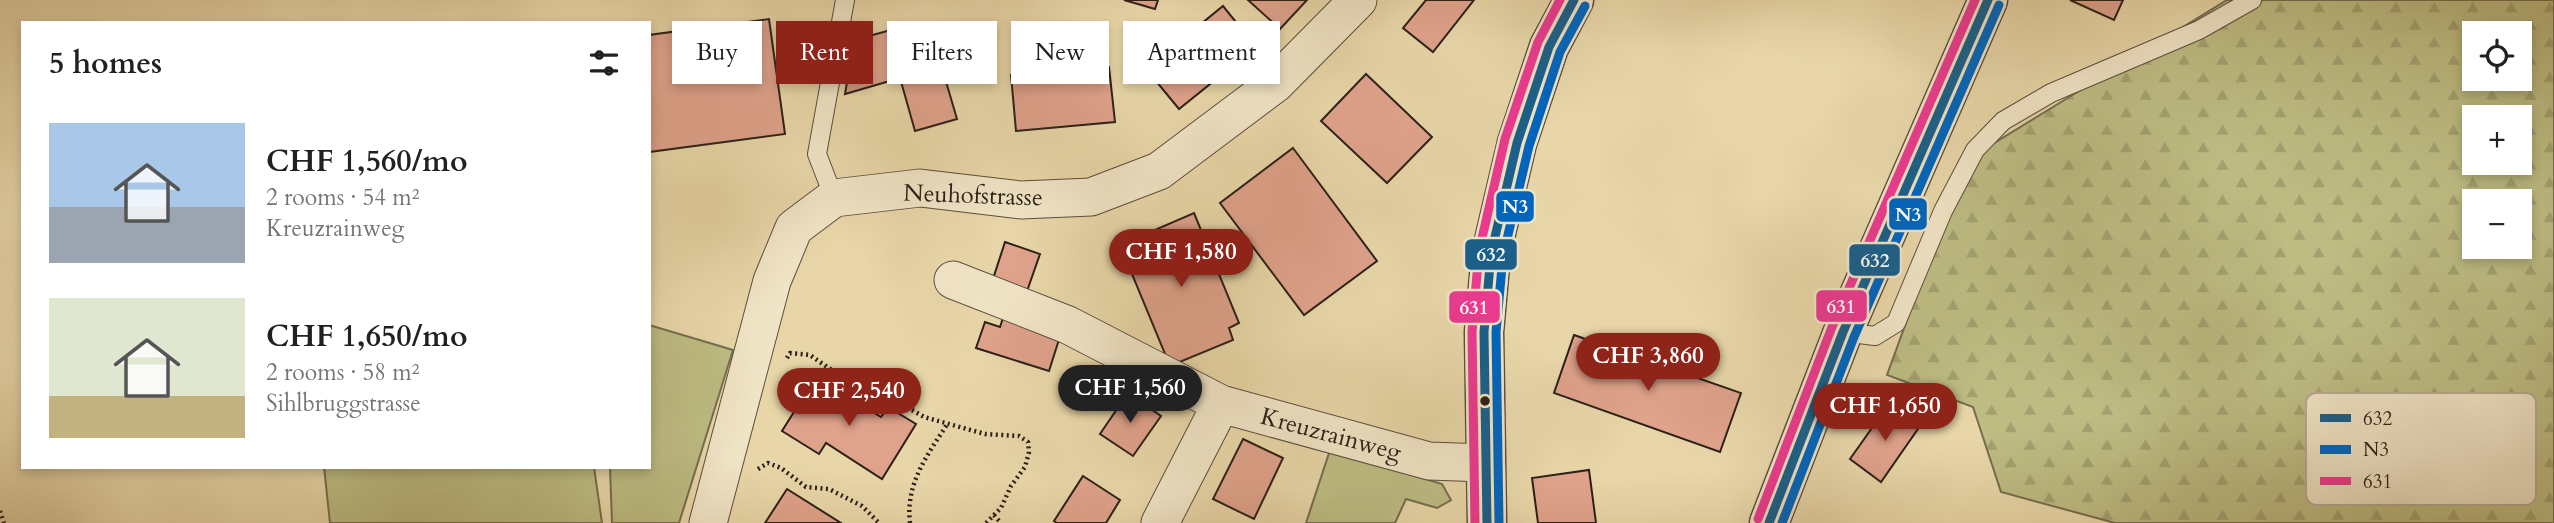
<!DOCTYPE html>
<meta charset="utf-8">
<style>
:root{--surface:#fff;--page:#f6f6f6;--text:#202124;--muted:#757577;--accent:#8f2418}
body{margin:0;font-family:Cardo,serif;background:var(--page);color:var(--text);height:100vh;display:flex;flex-direction:column;font-size:26px;white-space:nowrap}
*{box-sizing:border-box;margin:0}
p{font-size:23px;color:var(--muted)}
.icon{flex:none;width:38px;height:38px;fill:none;stroke:currentColor;stroke-width:2;stroke-linecap:round;stroke-linejoin:round}
.map{position:relative;flex:1;overflow:hidden}
.panel{position:absolute;left:21px;top:21px;width:630px;height:448px;display:flex;flex-direction:column;background:var(--surface);border-radius:0px;box-shadow:0 4px 10px #0003}
.panel>*{flex:none}
.banner{position:absolute;left:672px;top:21px;width:665px;height:63px;display:flex;gap:14px}
.buttons{position:absolute;left:2462px;top:21px;display:grid;gap:14px}
.buttons a{display:grid;place-items:center;width:70px;height:70px;border-radius:0px;background:var(--surface);box-shadow:0 4px 10px #0003;font-size:35px}
.price{position:absolute;translate:-50% -60px;padding:0 16px;border-radius:24px;background:var(--accent);color:#fff;font-size:23px;line-height:46px;filter:drop-shadow(0 2px 4px #0008)}
.price::after{content:'';position:absolute;left:50%;top:42px;width:21px;height:16px;margin-left:-10px;background:inherit;clip-path:polygon(0 0,100% 0,50% 100%)}
.price.on{background:#222;color:#fff}
ul{padding:0;list-style:none}
li{display:flex;align-items:center;gap:21px;height:175px;padding:0 28px}
li span{display:grid;place-items:center;flex:none;width:196px;height:140px;border-radius:0px;color:#555}
li>.icon{margin-inline-start:auto}
span .icon{width:84px;height:84px;fill:#fffc;stroke-width:1}
li b{font-size:30px}
h2{display:flex;justify-content:space-between;align-items:center;height:84px;padding:0 28px;font-size:30px}
.pill{padding:0 24px;border-radius:0px;background:var(--surface);box-shadow:0 4px 10px #0003;font-size:24px;line-height:63px}
.pill.on{background:var(--accent);color:#fff}
.map>svg:first-child{display:block}
</style>
<div class="map">
<svg width="2554" height="523" viewBox="0 0 2554 523">
<defs>
<pattern id="forest-firs" width="22" height="20" patternUnits="userSpaceOnUse" patternTransform="scale(1.75)"><rect width="22" height="20" fill="#bdbc83"/><path d="M5 1l3.5 6h-7zM16 11l3.5 6h-7z" fill="#a3a170"/></pattern>
</defs>
<rect width="100%" height="100%" fill="#e8d6a8"/>
<filter id="stains"><feTurbulence type="fractalNoise" baseFrequency=".00286" numOctaves="4"/><feColorMatrix values="0 0 0 0 .2 0 0 0 0 .09 0 0 0 0 .02 0 0 0 .5 -.17"/></filter>
<radialGradient id="worn" r=".72"><stop offset=".6" stop-color="#630" stop-opacity="0"/><stop offset="1" stop-color="#630" stop-opacity=".3"/></radialGradient>
<path fill="#bdbc83" stroke="#746e4e" stroke-width="2" d="M649 325 733 350 679 523H612L610 467H649Z
M1330 450 1442 484 1451 500 1437 508 1406 499 1395 523H1306Z
M324 467H594L602 523H330Z"/>
<path fill="url(#forest-firs)" stroke="#746e4e" stroke-width="2" fill-rule="evenodd" d="M2227 0H2554V523H2115L2001 492 1973 407 1887 375 1965 161ZM2474 33H2520V79H2474ZM2474 117H2520V163H2474ZM2474 201H2520V247H2474Z"/>
<path fill="#dfa28b" stroke="#2c2118" stroke-width="2" d="M1124 0H1158L1155 9Z
M1248 0H1307L1280 29Z
M1426 0H1474L1433 52 1403 28Z
M2070 0H2123L2114 20Z
M1223 6 1256 47 1179 109 1146 69Z
M769 19 785 134 649 152V35Z
M913 24 927 72 942 68 957 119 915 131 900 78 845 94 854 40Z
M1109 67 1115 122 1016 131 1011 75Z
M1366 74 1432 137 1387 183 1321 121Z
M1293 148 1377 261 1304 315 1220 203Z
M1194 213 1239 323 1229 328 1233 340 1170 366 1120 245Z
M1005 242 1040 254 1026 294 992 282Z
M1005 312 1062 330 1049 371 976 348 985 322 1000 327Z
M1574 335 1741 393 1720 452 1554 393Z
M816 377 881 417 888 407 916 424 882 479 826 443 819 454 782 431Z
M1128 393 1161 416 1133 456 1100 434Z
M1889 404 1920 426 1881 482 1850 459Z
M1243 439 1283 458 1254 519 1213 499Z
M1589 470 1596 523H1538L1532 478Z
M1083 476 1120 500 1106 523H1057L1054 521Z
M787 489 841 523H765Z"/>
<g fill="none" stroke-linecap="round" stroke-linejoin="round">
<g stroke="#5b4e3c" stroke-width="20">
<path id="service" d="M834 198 817 154 845 0
M1843 332 1875 336 1896 323 1943 211 1975 150 2003 121 2051 93 2199 30 2252 0"/>
</g>
<g stroke="#5b4e3c" stroke-width="39">
<path id="minor" d="M953 280 1068 325 1221 404 1429 461 1485 463
M708 523 772 281 794 228 834 198 920 188 1021 200 1091 197 1159 171 1275 84 1358 0
M1160 523 1221 404"/>
</g>
<g stroke="#5b4e3c" stroke-width="41">
<path id="tertiary" d="M1487 523 1484 332 1491 254 1517 143 1549 47 1574 0
M1769 523 1843 332 1988 0"/>
</g>
<path stroke="#2c2118" stroke-width="4.5" stroke-dasharray="2 3.5" stroke-linecap="butt" d="M787 358 790 353 810 355 856 387 888 396 924 417 985 434 1019 436 1028 442 1029 452 1025 467 1011 486 1001 508 986 523
M758 469 768 463 781 468 806 487 829 489 862 506 879 523
M0 511 4 523
M994 515 1001 523
M910 523C905 484 928 454 948 423"/>
<use href="#service" stroke="#f0e4c6" stroke-width="18"/>
<use href="#minor" stroke="#f0e4c6" stroke-width="37"/>
<use href="#tertiary" stroke="#f0e4c6" stroke-width="38"/>
<g stroke="#f0e4c6" stroke-width="14">
<path id="bus-1" d="M1487 523 1484 332 1491 254 1517 143 1549 47 1574 0
M1769 523 1843 332 1988 0"/>
</g>
<g stroke="#f0e4c6" stroke-width="14">
<path id="bus-2" d="M1499 523 1496 332 1503 256 1529 146 1560 52 1585 6
M1782 523 1854 337 1999 5"/>
</g>
<g stroke="#f0e4c6" stroke-width="14">
<path id="bus-3" d="M1758 519 1832 327 1975 0
M1475 523 1472 332 1479 251 1505 139 1538 42 1560 0"/>
</g>
<use href="#bus-1" stroke="#1a5f8a" stroke-width="9"/>
<use href="#bus-2" stroke="#0065bd" stroke-width="9"/>
<use href="#bus-3" stroke="#ea3a8f" stroke-width="9"/>
</g>
<circle fill="#2c2118" stroke="#f0e4c6" stroke-width="2.5" cx="1485" cy="401" r="6"/>
<g text-anchor="middle" stroke-width="5" stroke-linejoin="round" paint-order="stroke">
<g font-size="24" fill="#2c2118" stroke="#f0e4c6">
<text transform="translate(973 195) rotate(2)" y="8">Neuhofstrasse</text>
<text transform="translate(1331 434) rotate(15)" y="8">Kreuzrainweg</text>
</g>
</g>
<rect x="2306" y="393" width="230" height="112" rx="10" fill="#f0e4c6" stroke="#b5aa92" stroke-width="2"/>
<rect x="2320" y="414" width="31" height="8" fill="#1a5f8a"/>
<rect x="2320" y="445" width="31" height="9" fill="#0065bd"/>
<rect x="2320" y="477" width="31" height="8" fill="#ea3a8f"/>
<g font-size="19" fill="#2c2118">
<text x="2363" y="425">632</text>
<text x="2363" y="456">N3</text>
<text x="2363" y="488">631</text>
</g>
<g stroke="#f0e4c6" stroke-width="2.5">
<rect x="1495" y="190" width="40" height="33" rx="7" fill="#0065bd"/>
<rect x="1888" y="197" width="40" height="34" rx="7" fill="#0065bd"/>
<rect x="1464" y="238" width="54" height="33" rx="7" fill="#1a5f8a"/>
<rect x="1848" y="243" width="53" height="34" rx="7" fill="#1a5f8a"/>
<rect x="1815" y="289" width="53" height="34" rx="7" fill="#ea3a8f"/>
<rect x="1448" y="290" width="53" height="34" rx="7" fill="#ea3a8f"/>
</g>
<g font-size="19" text-anchor="middle" font-weight="bold" fill="#fff">
<text x="1515" y="213">N3</text>
<text x="1908" y="221">N3</text>
<text x="1491" y="261">632</text>
<text x="1875" y="267">632</text>
<text x="1841" y="313">631</text>
<text x="1474" y="314">631</text>
</g>
<rect width="100%" height="100%" filter="url(#stains)"/>
<rect width="100%" height="100%" fill="url(#worn)"/>
</svg>
<div class="buttons">
<a><svg class="icon" aria-label="locate" viewBox="0 0 24 24"><circle cx="12" cy="12" r="6"/><path d="M12 2v4M12 18v4M2 12h4M18 12h4"/></svg></a>
<a>+</a>
<a>−</a>
</div>
<b class="price" style="left:1181px;top:289px">CHF 1,580</b>
<b class="price" style="left:1648px;top:393px">CHF 3,860</b>
<b class="price on" style="left:1130px;top:425px">CHF 1,560</b>
<b class="price" style="left:849px;top:428px">CHF 2,540</b>
<b class="price" style="left:1885px;top:443px">CHF 1,650</b>
<div class="banner">
<a class="pill">Buy</a>
<a class="pill on">Rent</a>
<a class="pill">Filters</a>
<a class="pill">New</a>
<a class="pill">Apartment</a>
</div>
<section class="panel">
<h2>5 homes<svg class="icon" aria-label="filters" viewBox="0 0 24 24"><path d="M4 7h16M4 17h16"/><circle cx="9" cy="7" r="2"/><circle cx="15" cy="17" r="2"/></svg></h2>
<ul>
<li><span style="background:linear-gradient(#a9c7e8 60%,#9aa5b1 0)"><svg class="icon" aria-label="home" viewBox="0 0 24 24"><path d="M3 11l9-7 9 7M6 9v11h12V9"/></svg></span><div><b>CHF 1,560/mo</b><p>2 rooms · 54 m²</p><p>Kreuzrainweg</p></div></li>
<li><span style="background:linear-gradient(#dfe7d0 70%,#c2b280 0)"><svg class="icon" aria-label="home" viewBox="0 0 24 24"><path d="M3 11l9-7 9 7M6 9v11h12V9"/></svg></span><div><b>CHF 1,650/mo</b><p>2 rooms · 58 m²</p><p>Sihlbruggstrasse</p></div></li>
</ul>
</section>
</div>
